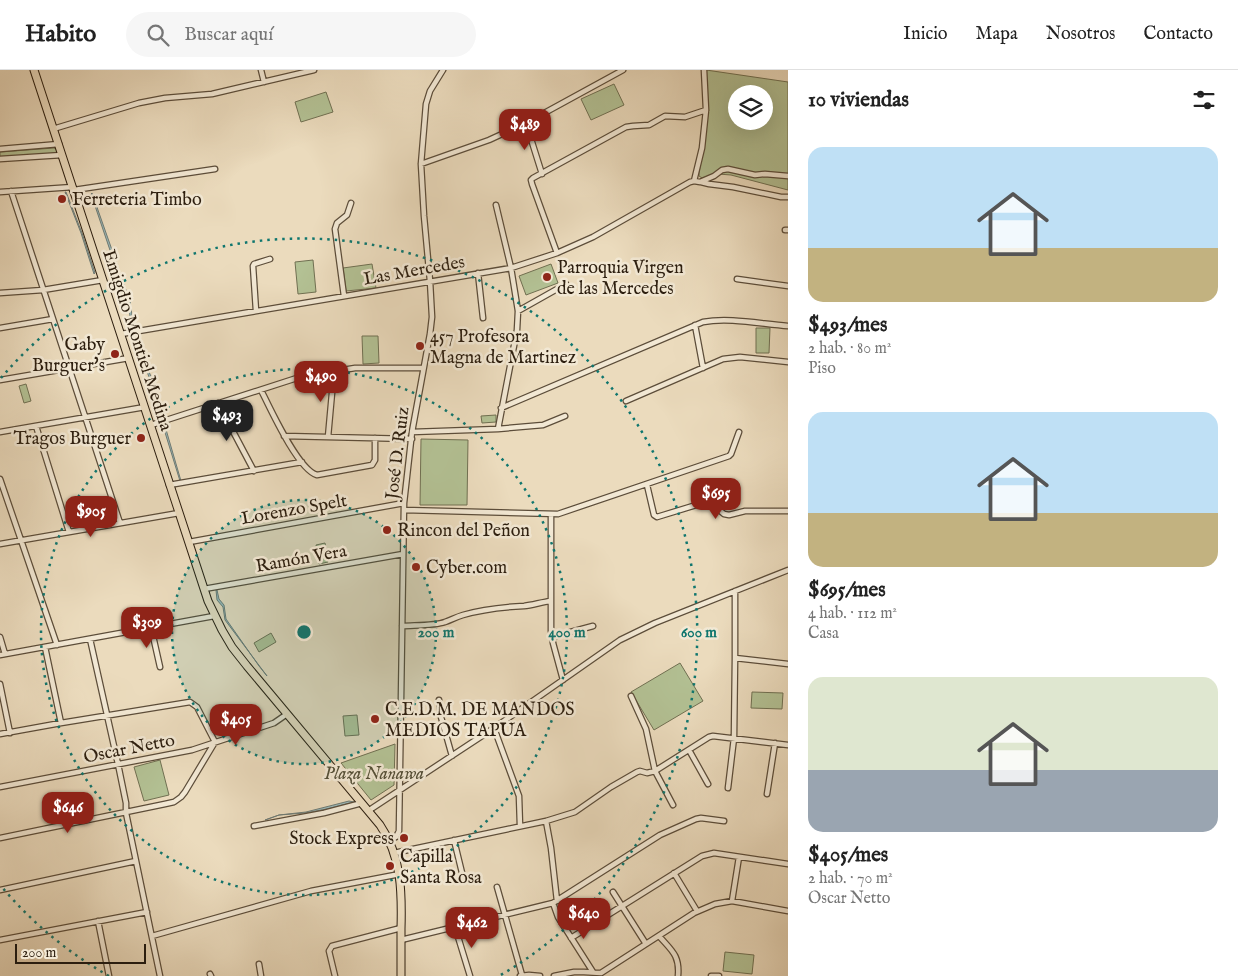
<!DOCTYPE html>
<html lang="es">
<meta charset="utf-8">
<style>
:root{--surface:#fff;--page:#f6f6f6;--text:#222;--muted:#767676;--line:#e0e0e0;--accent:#8f2418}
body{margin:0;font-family:"IM FELL English",serif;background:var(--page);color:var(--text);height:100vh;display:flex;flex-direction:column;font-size:19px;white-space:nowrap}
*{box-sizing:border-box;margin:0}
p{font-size:16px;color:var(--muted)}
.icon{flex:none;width:28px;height:28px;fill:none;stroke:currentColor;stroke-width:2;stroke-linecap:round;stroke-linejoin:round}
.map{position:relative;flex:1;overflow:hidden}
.panel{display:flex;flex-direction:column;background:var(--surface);width:450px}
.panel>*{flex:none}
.controls{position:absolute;left:728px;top:15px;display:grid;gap:10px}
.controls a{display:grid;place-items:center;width:45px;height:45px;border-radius:50%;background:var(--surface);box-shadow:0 5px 20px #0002;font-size:25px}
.scale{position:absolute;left:15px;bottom:12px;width:131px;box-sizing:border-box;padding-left:5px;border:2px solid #2c1e0f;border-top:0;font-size:14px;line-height:18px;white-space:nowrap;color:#2c1e0f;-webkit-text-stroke:4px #f2e8d4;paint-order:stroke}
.price{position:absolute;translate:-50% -42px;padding:0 11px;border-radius:10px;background:var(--accent);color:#fff;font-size:16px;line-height:32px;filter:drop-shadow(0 1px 2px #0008)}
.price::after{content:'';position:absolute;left:50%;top:30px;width:15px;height:11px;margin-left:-8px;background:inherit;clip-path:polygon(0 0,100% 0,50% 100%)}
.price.selected{background:#222;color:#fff}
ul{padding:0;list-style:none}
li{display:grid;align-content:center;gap:10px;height:265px;padding:0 20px}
li span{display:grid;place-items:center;height:155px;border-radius:15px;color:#555}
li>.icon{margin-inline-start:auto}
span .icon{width:90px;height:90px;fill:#fffc;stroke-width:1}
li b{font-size:21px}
h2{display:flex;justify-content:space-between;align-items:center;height:60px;padding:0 20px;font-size:21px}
header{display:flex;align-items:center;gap:30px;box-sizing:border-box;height:70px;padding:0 25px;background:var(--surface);border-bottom:1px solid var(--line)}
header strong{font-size:24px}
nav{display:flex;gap:28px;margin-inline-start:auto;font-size:18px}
.search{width:350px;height:45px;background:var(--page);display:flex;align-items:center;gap:12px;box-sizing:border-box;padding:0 18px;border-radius:28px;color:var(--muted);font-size:19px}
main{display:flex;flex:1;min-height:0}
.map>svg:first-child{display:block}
</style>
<header>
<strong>Habito</strong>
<div class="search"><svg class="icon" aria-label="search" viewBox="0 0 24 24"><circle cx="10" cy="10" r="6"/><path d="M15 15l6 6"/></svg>Buscar aquí</div>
<nav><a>Inicio</a><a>Mapa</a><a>Nosotros</a><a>Contacto</a></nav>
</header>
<main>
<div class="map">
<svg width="788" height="906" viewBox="0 0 788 906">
<rect width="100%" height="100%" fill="#ebdbbd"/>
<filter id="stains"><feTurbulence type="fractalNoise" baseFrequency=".004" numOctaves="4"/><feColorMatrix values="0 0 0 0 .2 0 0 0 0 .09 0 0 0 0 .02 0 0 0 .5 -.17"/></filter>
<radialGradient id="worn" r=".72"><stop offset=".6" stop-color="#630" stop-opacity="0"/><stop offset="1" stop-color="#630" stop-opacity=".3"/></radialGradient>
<path fill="#b3c194" stroke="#707052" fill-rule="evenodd" d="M706 0 788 12V120L731 105 718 104 702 108 699 106V103L703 78 707 43ZM736 24H764V51H736Z
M614 14 624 35 591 50 581 29Z
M326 22 333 42 301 52 295 32Z
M54 78 56 79 57 82 56 84 0 87V82Z
M313 190 316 222 298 224 295 192Z
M372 194 376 218 346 221 343 198Z
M551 194 558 213 526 225 519 206Z
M756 258H770L769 283H756Z
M362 266H378L379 293 363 294Z
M26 314 31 331 24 333 19 316Z
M496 345V352L482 353 481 346Z
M421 369 468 370 467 435H420Z
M325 473 328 492 319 494 316 475Z
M271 563 276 572 259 582 254 573Z
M680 593 703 631 654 660 631 622Z
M752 622 783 623 782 639 751 638Z
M357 645 359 665 345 666 343 646Z
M395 674 394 715 371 730 341 693Z
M160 690 169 725 144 731 134 697Z
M725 882 754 885 752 904 723 901Z"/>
<path fill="#9bb9b9" stroke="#6f7b75" d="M65 122H66L82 163 95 203 94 204 81 163Z
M92 123 118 197 116 198 91 124Z
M119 201 130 231 133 253 136 258 134 259 131 253 128 232 118 202Z
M139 264 145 293 154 313 158 330 160 345 164 348H162L158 345 155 330 149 307 143 291 140 274 137 264Z
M164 353H166L165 356 181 411H180L163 356Z
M216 520H217L219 529 224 535 226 549 259 596 267 606 225 550 223 537 217 530Z
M349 731 354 732 327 739 305 743 279 745 265 750 279 745 306 742Z"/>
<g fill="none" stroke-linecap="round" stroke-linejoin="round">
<g stroke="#5c4d3a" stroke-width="7">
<path id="minor" d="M261 0 264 12
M526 53 542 104
M53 59 139 33 165 28 212 24 314 0
M0 79 59 74
M0 89 62 85
M421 94 489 70 526 53 623 0
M694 111 702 78 706 40 704 0
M701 112 709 114 733 117 781 127H788
M74 120 215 99
M11 121 120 453
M0 122 73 117
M496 135 511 198 518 241 517 260 498 359
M785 160H788
M557 183 532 114 531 110 533 108 626 57 633 56 649 55 665 46 685 47 706 40
M478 203 483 248
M737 209 788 216
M0 223 43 220 103 210
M344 226 335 159 337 153 347 145 351 133
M256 241 253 196 254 194 270 189
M518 241 566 214
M695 255 703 298
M0 258 53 249
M121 264 511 198 557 183 593 167 690 112 694 111 700 112 714 106 722 100 728 99 755 105 765 104 788 106
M0 310 129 288
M261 320C270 338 298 400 317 405L372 395 375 390V368
M626 331 723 289 740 287 788 292
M218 333 254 401
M501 338 703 252C729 247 761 254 788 256
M151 355 300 307 355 298H423
M36 356 69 462
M0 362 145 337
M412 362 498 359 543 355 565 346
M284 366 412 369
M328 367 334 301
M0 409 57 575
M169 415 302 392
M647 415 654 445 657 447 706 432 711 433 724 444 729 445 745 441H788
M404 440 558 444 729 386 731 384 739 362
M551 445V561L553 573 563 610
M189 472 404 433
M0 474 179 443
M204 519 403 484
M735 521V588L788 594
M402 556C414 555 434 556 445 552 451 550 456 547 463 545 483 539 504 537 524 536 533 535 542 532 551 531
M151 557 160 597
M0 567 5 584
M552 567 593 556
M90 569 118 694 126 733V743L160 906
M45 577 61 653
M0 585 214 546
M0 614 10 663
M631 626 646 659 655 701 673 735
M439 630 441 647 452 686
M494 658 519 726 520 756
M0 664 61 653 190 632 197 637 215 672 185 722 181 727 174 732 165 734 0 768
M689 680 708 714
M0 717 192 680 274 653 287 644
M728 718 734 668 735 588
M767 724 775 673
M368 741 494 658 620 570 655 553 788 500
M546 751 551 778 557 831
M254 756 324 743 362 733
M389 770 396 767 399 761 404 433 412 362 430 264 432 247 430 211 424 146 421 94 426 34 430 21 443 0
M454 770 464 811
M394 783 546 751 575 742 611 717 637 702 640 701 647 703 655 701 709 667 713 666 788 675
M674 803 697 841
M497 817 522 905
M0 820 136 791
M613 822 646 874
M732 831 739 787
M553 833 558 847 593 902
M98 851 109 906
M455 857 470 906
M152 866 311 821 400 804
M659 866C671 880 680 885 678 906
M571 868 702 786 714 783 788 794
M0 870 147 842
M401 870 553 833 660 765 696 749 701 748 724 751
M259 894 261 906
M210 904 211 906
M335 906 329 881 332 876 401 858
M520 906 529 905 540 906
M554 906 574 902H584L601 903 694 843 715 834 732 831 788 841
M711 906H719"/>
</g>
<g stroke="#2c1e0f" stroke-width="9">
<path id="primary" d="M34 0 208 531 222 560 232 577 247 596 380 755C402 787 402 823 401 859 401 875 401 891 401 906"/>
</g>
<use href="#minor" stroke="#f2e8d4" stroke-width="4.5"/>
<use href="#primary" stroke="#ebdbbd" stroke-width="7"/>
</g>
<circle cx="304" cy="562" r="132" fill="#0f766e" fill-opacity=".12"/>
<g fill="none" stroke="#0f766e" stroke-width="2.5" stroke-dasharray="2.5 5">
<circle cx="304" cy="562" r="132"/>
<circle cx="304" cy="562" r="263"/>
<path d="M109 906A395 395 0 0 1 1 816M1 308A395 395 0 1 1 499 906"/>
</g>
<g fill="#8f2418" stroke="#f2e8d4" stroke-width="2">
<circle cx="62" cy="129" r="5"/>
<circle cx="547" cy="207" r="5"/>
<circle cx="420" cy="276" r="5"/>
<circle cx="115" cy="284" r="5"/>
<circle cx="141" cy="368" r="5"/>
<circle cx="387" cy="460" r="5"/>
<circle cx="416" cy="497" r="5"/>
<circle cx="375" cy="649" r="5"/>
<circle cx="404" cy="768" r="5"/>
<circle cx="390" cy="796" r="5"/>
</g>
<g text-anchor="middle" stroke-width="5" stroke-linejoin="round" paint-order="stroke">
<g font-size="18" fill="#2c1e0f" stroke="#f2e8d4" text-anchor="start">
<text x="72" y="135">Ferreteria Timbo</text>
<text x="557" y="203">Parroquia Virgen<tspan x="557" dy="21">de las Mercedes</tspan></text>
<text x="430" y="272">457 Profesora<tspan x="430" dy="21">Magna de Martinez</tspan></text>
<text x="105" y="280" text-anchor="end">Gaby<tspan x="105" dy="21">Burguer's</tspan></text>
<text x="131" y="374" text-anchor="end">Tragos Burguer</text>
<text x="397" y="466">Rincon del Peñon</text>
<text x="426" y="503">Cyber.com</text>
<text x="385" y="645">C.E.D.M. DE MANDOS<tspan x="385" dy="21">MEDIOS TAPUA</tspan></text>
<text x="394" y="774" text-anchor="end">Stock Express</text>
<text x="400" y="792">Capilla<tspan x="400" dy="21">Santa Rosa</tspan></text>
</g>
<g font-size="18" fill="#2c1e0f" stroke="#f2e8d4">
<text transform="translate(414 200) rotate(-10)" y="6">Las Mercedes</text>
<text transform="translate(138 270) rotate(72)" y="6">Emigdio Montiel Medina</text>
<text transform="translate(397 383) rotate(-83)" y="6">José D. Ruiz</text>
<text transform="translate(294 439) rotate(-10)" y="6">Lorenzo Spelt</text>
<text transform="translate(301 488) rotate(-10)" y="6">Ramón Vera</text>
<text transform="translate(129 678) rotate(-11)" y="6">Oscar Netto</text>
</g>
<g font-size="18" font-style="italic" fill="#544f37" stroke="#f2e8d4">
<text x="374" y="709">Plaza Nanawa</text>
</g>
</g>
<circle cx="304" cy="562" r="8" fill="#0f766e" stroke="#f2e8d4" stroke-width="2.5"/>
<g font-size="15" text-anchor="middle" font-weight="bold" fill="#0f766e" stroke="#f2e8d4" stroke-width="5" stroke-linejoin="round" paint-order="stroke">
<text x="436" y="567">200 m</text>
<text x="567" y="567">400 m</text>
<text x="699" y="567">600 m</text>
</g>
<rect width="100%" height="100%" filter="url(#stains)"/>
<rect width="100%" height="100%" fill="url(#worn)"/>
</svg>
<div class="controls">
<a><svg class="icon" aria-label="layers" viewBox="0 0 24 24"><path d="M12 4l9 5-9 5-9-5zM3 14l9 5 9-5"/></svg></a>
</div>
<div class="scale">200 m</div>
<b class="price" style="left:525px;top:81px">$489</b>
<b class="price" style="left:321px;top:333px">$490</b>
<b class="price selected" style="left:227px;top:372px">$493</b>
<b class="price" style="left:716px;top:450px">$695</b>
<b class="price" style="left:91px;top:468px">$905</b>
<b class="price" style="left:147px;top:579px">$309</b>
<b class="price" style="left:236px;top:676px">$405</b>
<b class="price" style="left:68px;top:764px">$646</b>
<b class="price" style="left:584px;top:870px">$640</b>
<b class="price" style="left:472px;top:879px">$462</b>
</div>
<section class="panel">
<h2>10 viviendas<svg class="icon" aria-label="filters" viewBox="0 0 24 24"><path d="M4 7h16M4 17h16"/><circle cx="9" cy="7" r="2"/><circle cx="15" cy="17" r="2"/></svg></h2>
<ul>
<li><span style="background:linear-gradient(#bfe0f5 65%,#c2b280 0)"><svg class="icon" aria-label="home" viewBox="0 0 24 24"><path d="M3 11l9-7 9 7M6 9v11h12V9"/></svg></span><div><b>$493/mes</b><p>2 hab. · 80 m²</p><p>Piso</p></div></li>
<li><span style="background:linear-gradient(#bfe0f5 65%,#c2b280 0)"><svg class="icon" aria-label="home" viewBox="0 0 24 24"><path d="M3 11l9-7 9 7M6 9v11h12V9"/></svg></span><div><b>$695/mes</b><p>4 hab. · 112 m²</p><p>Casa</p></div></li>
<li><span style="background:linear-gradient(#dfe7d0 60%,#9aa5b1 0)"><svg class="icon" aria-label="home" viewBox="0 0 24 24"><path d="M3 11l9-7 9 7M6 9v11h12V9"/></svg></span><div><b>$405/mes</b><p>2 hab. · 70 m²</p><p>Oscar Netto</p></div></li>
</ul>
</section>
</main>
